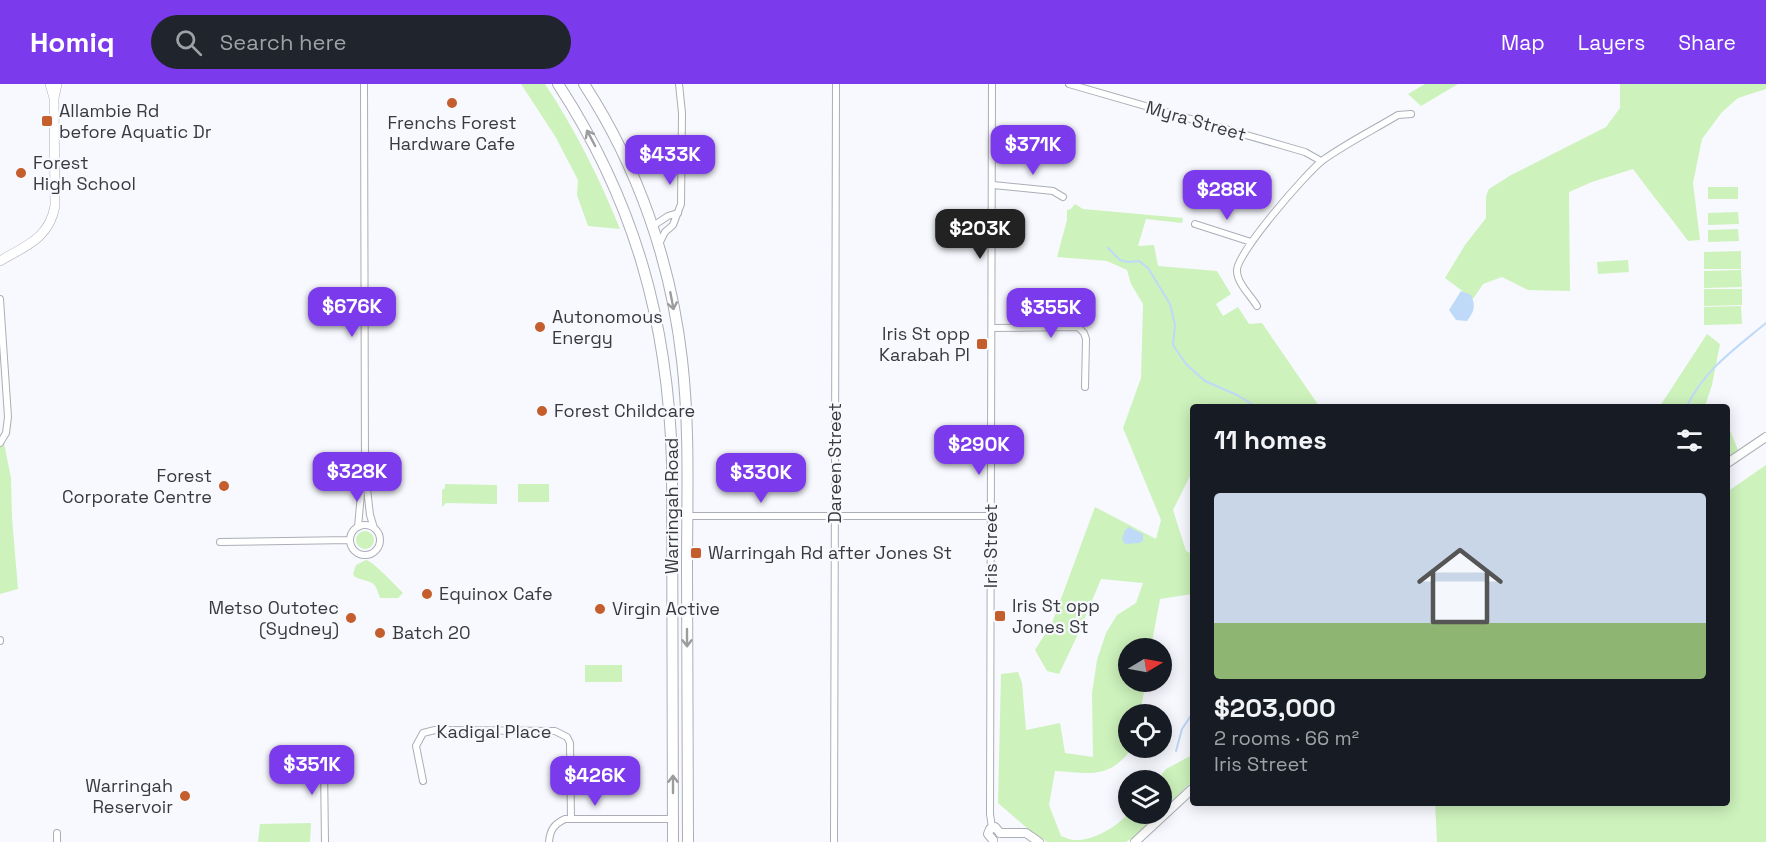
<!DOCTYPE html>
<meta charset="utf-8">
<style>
:root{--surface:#171b24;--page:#20242c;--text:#f1f3f6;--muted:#9ea1a6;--accent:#7c3aed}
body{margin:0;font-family:"Space Grotesk",sans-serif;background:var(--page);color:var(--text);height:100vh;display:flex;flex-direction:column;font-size:22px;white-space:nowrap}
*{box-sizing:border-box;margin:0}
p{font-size:20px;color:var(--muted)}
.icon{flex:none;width:33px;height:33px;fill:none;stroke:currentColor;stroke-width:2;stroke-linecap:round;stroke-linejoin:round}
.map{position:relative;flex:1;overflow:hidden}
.sheet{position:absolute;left:1190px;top:320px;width:540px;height:402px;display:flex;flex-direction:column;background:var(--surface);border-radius:6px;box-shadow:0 3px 15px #0003}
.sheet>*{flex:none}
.needle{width:39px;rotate:80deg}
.buttons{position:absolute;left:1118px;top:554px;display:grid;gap:12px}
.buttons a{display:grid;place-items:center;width:54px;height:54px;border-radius:50%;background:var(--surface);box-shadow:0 3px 15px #0003;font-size:30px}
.price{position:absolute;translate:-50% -51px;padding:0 14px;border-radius:12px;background:var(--accent);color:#fff;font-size:20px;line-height:39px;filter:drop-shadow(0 2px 3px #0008)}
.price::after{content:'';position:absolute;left:50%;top:36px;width:18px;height:14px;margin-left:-9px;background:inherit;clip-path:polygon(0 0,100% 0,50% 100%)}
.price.on{background:#222;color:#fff}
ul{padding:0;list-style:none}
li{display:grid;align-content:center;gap:12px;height:318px;padding:0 24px}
li span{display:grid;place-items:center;height:186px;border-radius:6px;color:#555}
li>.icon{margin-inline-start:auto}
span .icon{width:108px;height:108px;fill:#fffc;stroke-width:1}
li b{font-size:26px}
h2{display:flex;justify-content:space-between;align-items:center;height:72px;padding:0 24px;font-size:26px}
header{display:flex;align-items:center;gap:36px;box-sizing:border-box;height:84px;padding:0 30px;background:var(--accent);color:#fff}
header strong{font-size:28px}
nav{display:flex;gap:33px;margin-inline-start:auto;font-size:21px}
.search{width:420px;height:54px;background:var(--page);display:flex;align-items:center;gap:15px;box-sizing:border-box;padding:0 21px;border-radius:33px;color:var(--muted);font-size:22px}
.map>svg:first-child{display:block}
</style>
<header>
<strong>Homiq</strong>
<div class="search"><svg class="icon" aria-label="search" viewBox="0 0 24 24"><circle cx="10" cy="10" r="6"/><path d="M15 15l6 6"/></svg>Search here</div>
<nav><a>Map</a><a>Layers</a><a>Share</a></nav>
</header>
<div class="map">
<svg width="1766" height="758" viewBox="0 0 1766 758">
<rect width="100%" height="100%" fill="#f7f9fe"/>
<path fill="#cdf2bc" d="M521 0H545C576 47 599 93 620 145L588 142 577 111 578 96 555 52Z
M1425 0H1458L1421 22 1408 10Z
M1620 0H1766V5L1738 14 1722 28 1702 55 1693 99 1700 156 1688 157C1670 132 1651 110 1633 85L1592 98 1569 108 1570 207 1528 206 1502 193 1483 200 1473 215 1445 194 1465 161 1486 134V112L1489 105 1511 91 1606 43 1620 24Z
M1708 103H1738V115H1708Z
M1075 120 1083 125 1183 134 1182 139 1146 135 1138 162 1154 161 1158 182 1217 187 1231 210 1216 220 1223 232 1238 223 1249 240 1262 239 1319 322H1192V388L1173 426 1186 467 1192 470V510L1160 515 1151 564H1128V597H1146L1140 630H1128V663H1133C1109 696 1091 689 1055 687L1049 721 1061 752C1065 753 1070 756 1074 756 1094 757 1116 743 1129 729H1161V696H1157L1166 685 1192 671V697L1143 747 1126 758H1047L1028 745 998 719 1001 590 1018 588 1022 599 1026 646 1060 639 1065 669 1093 673 1092 609 1097 576 1106 549 1117 531 1136 519 1143 499 1101 495 1079 548 1059 590 1047 587 1035 566 1052 539 1095 423 1156 455 1161 436 1123 344 1141 294 1143 220 1131 200 1127 186 1107 177 1057 173 1067 136V126L1071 125Z
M1738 128 1739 140 1708 141V129Z
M1738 145 1739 157 1708 158V146Z
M1741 167V185H1704V168Z
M1628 176 1629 188 1598 190 1597 178Z
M1741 186 1742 203 1704 204V187Z
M1704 205H1742V221L1704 222Z
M1741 222 1742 240 1704 241V223Z
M1707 250 1720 260 1712 301 1705 322H1660Z
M1729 344 1738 366 1727 374V346Z
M3 354 11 394 12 434 18 505 0 510V359Z
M1766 381V758H1437L1435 719 1726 718 1727 408Z
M445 400 497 401V420L446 419 442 423V406L445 404Z
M518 400H549V418H518Z
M356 456a9 9 0 1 1 18 0a9 9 0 1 1-18 0Z
M366 476C374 478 395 501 403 509L398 514H380C374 495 373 500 355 493L353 490 356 481Z
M585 581H622V598H585Z
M311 739 310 758H258L260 740Z"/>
<path fill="#bfd9f9" d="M1461 207 1471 211C1476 222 1474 228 1467 237L1456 236 1449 226Z
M1129 443 1143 450V457L1139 459 1125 460 1122 455 1125 446Z"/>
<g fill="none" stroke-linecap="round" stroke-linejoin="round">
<path stroke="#bfd9f9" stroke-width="2" d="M1108 164 1120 176 1128 178 1139 177 1148 184 1170 220 1175 241 1173 261 1186 280 1205 297 1237 311 1255 322
M1687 322C1704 286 1736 264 1766 239
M1176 667 1182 645 1192 630"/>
<g stroke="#abaeb6" stroke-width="8">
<path id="minor" d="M364 0 365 387 370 431 374 444
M992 0 990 730 992 744
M1069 0 1305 68 1321 77
M993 101 1053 107 1063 113
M1195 140 1251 158
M653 142 668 132 678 129
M659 160 665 148 673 141 681 120 682 29 679 0
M0 215 8 333 6 349 0 359
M1257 222C1251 212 1237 199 1237 187 1235 171 1307 88 1323 76 1347 59 1373 46 1398 31L1411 30
M1078 243 1084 249 1086 255 1085 303
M992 244 1078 243 1084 238 1091 228
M687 432H991
M350 456a15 15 0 1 1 30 0a15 15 0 1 1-30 0Z
M358 443 362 398 365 388
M220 458 350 456
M0 557V556
M423 697 416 662 423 649 435 646 555 647 567 653 570 659 571 735
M57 758V749
M325 758 324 682 327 670
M549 758C550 746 554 740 565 735H673
M834 758 836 0"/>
</g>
<g stroke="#abaeb6" stroke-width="10">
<path id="tertiary" d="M1726 380 1766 353
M1000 749H1026L1039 758
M993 756 988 750 990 745 995 743 1000 749
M1135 758 1192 705"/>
</g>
<g stroke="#abaeb6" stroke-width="10">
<path id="secondary" d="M50 0 54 14
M0 177C25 162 49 155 55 122L54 14 57 0"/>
</g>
<g stroke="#abaeb6" stroke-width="12">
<path id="trunk" d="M558 0C635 118 668 238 672 378L673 758
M584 0C638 83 671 178 682 276 690 345 687 416 687 485 687 576 687 667 688 758"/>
</g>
<use href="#minor" stroke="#fff" stroke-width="6"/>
<use href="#tertiary" stroke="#fff" stroke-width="8"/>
<use href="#secondary" stroke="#fff" stroke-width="9"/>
<use href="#trunk" stroke="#fff" stroke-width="10"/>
</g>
<defs><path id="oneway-shaft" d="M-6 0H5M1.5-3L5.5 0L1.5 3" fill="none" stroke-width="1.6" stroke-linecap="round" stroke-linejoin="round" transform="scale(1.5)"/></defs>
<g stroke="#9c9c9e">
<use href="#oneway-shaft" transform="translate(591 54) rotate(-118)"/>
<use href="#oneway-shaft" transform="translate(672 217) rotate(79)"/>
<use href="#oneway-shaft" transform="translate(687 554) rotate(90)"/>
<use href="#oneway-shaft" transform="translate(673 700) rotate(-90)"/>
</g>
<g fill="#c45e2d" stroke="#f7f9fe" stroke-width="2">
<circle cx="452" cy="19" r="6"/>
<rect x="41" y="31" width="12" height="12" rx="3"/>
<circle cx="21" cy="89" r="6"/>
<circle cx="540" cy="243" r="6"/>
<rect x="976" y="254" width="12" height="12" rx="3"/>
<circle cx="542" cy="327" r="6"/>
<circle cx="224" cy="402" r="6"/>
<rect x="690" y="463" width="12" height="12" rx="3"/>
<circle cx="427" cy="510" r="6"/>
<circle cx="600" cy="525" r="6"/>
<rect x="994" y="526" width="12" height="12" rx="3"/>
<circle cx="351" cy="534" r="6"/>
<circle cx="380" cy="549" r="6"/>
<circle cx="185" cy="712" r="6"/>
</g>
<g text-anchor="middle" stroke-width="4.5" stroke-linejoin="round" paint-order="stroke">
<g font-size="18" fill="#393a3d" stroke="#f7f9fe" text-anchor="start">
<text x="59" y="33">Allambie Rd<tspan x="59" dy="21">before Aquatic Dr</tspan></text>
<text x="452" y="45" text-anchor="middle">Frenchs Forest<tspan x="452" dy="21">Hardware Cafe</tspan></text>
<text x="33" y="85">Forest<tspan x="33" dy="21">High School</tspan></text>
<text x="552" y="239">Autonomous<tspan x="552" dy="21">Energy</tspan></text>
<text x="970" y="256" text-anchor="end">Iris St opp<tspan x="970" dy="21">Karabah Pl</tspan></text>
<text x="554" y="333">Forest Childcare</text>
<text x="212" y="398" text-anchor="end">Forest<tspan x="212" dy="21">Corporate Centre</tspan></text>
<text x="708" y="475">Warringah Rd after Jones St</text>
<text x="439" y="516">Equinox Cafe</text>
<text x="1012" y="528">Iris St opp<tspan x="1012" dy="21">Jones St</tspan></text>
<text x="339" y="530" text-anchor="end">Metso Outotec<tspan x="339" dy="21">(Sydney)</tspan></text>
<text x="612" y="531">Virgin Active</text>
<text x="392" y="555">Batch 20</text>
<text x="173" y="708" text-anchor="end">Warringah<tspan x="173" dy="21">Reservoir</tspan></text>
</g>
<g font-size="18" fill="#393a3d" stroke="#f7f9fe">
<text transform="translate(1196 37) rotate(16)" y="6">Myra Street</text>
<text transform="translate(835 379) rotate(-90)" y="6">Dareen Street</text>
<text transform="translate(672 422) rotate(-90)" y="6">Warringah Road</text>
<text transform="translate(991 462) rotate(-90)" y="6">Iris Street</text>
<text x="494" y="654">Kadigal Place</text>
</g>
</g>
</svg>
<div class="buttons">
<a><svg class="needle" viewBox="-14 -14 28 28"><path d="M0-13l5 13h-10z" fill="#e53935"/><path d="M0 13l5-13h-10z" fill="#9ea1a6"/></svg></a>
<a><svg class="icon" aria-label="locate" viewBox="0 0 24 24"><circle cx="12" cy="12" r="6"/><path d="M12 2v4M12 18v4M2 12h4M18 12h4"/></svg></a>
<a><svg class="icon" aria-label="layers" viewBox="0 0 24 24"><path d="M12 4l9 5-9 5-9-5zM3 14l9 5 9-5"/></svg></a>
</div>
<b class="price" style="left:1033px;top:92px">$371K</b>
<b class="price" style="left:670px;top:102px">$433K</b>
<b class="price" style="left:1227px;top:137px">$288K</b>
<b class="price on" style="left:980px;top:176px">$203K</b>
<b class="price" style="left:352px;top:254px">$676K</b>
<b class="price" style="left:1051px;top:255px">$355K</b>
<b class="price" style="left:979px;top:392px">$290K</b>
<b class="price" style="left:357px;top:419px">$328K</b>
<b class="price" style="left:761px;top:420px">$330K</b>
<b class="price" style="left:312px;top:712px">$351K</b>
<b class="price" style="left:595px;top:723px">$426K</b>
<section class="sheet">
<h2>11 homes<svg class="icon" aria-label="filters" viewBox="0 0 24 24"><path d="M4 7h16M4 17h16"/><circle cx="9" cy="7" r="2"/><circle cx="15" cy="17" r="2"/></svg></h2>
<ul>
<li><span style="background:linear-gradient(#c9d6e8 70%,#8fb573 0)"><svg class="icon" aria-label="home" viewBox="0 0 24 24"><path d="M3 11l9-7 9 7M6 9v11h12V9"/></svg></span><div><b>$203,000</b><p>2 rooms · 66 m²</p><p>Iris Street</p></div></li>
</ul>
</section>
</div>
